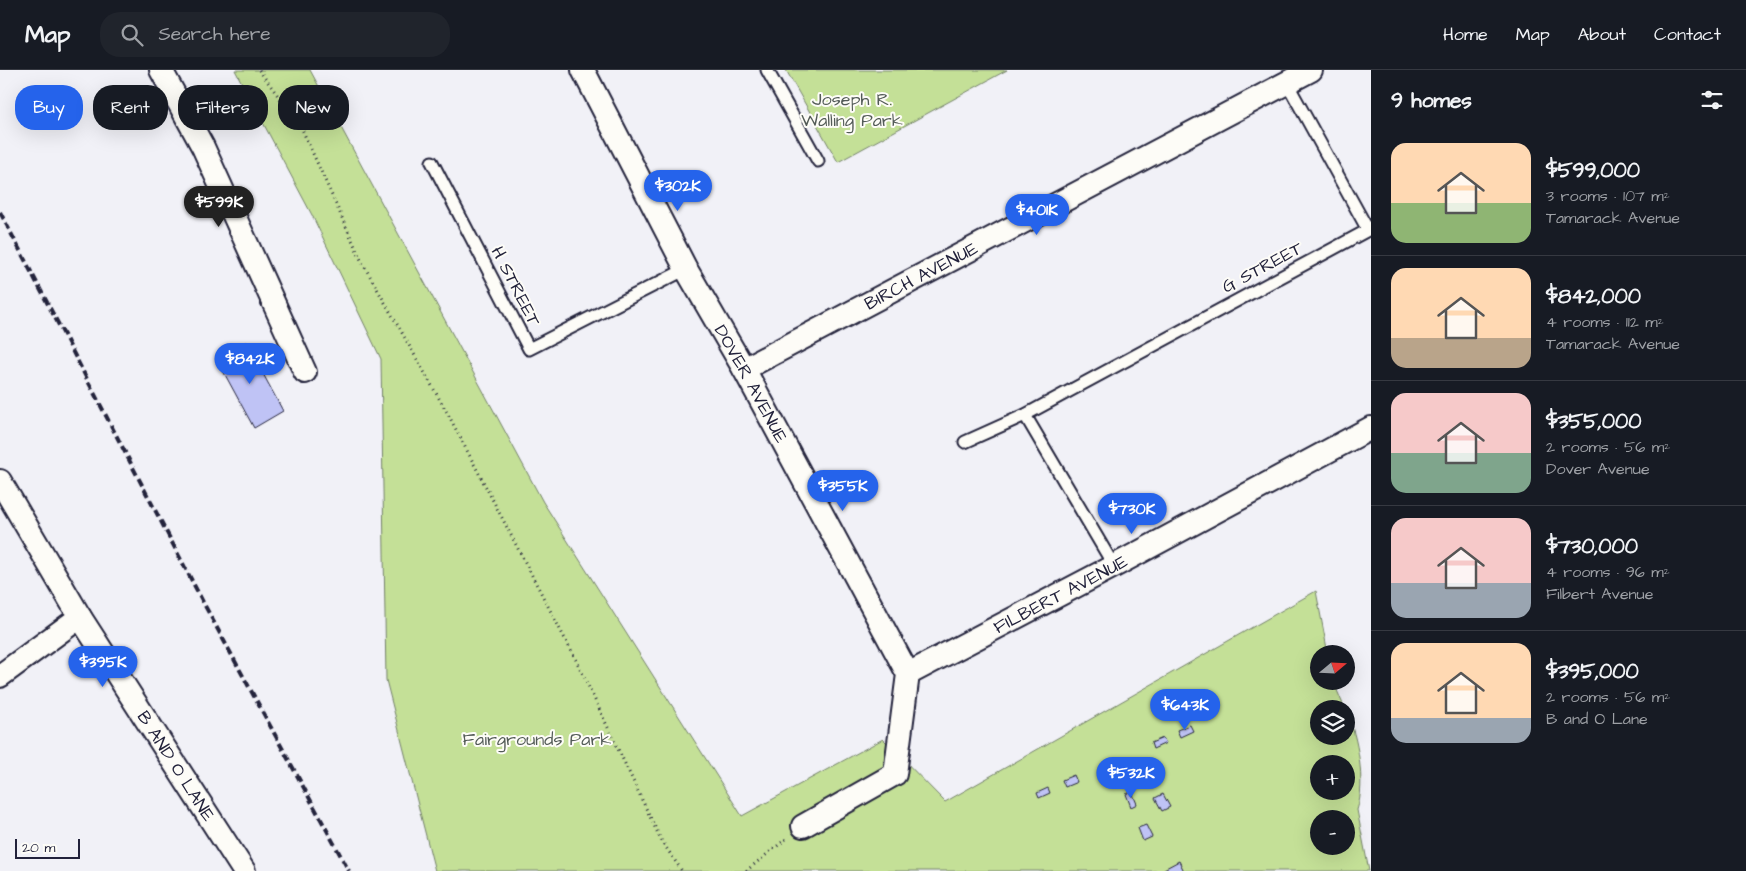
<!DOCTYPE html>
<meta charset="utf-8">
<style>
:root{--surface:#171b24;--page:#20242c;--text:#f1f3f6;--muted:#9ea1a6;--line:#363941;--accent:#2563eb}
body{margin:0;font-family:"Architects Daughter",sans-serif;background:var(--page);color:var(--text);height:100vh;display:flex;flex-direction:column;font-size:19px;white-space:nowrap}
*{box-sizing:border-box;margin:0}
p{font-size:16px;color:var(--muted)}
.icon{flex:none;width:28px;height:28px;fill:none;stroke:currentColor;stroke-width:2;stroke-linecap:round;stroke-linejoin:round}
.map{position:relative;flex:1;overflow:hidden}
.side{display:flex;flex-direction:column;background:var(--surface);width:375px}
.side>*{flex:none}
.banner{position:absolute;left:15px;top:15px;width:475px;height:45px;display:flex;gap:10px}
.needle{width:32px;rotate:71deg}
.fabs{position:absolute;left:1310px;top:575px;display:grid;gap:10px}
.fabs a{display:grid;place-items:center;width:45px;height:45px;border-radius:50%;background:var(--surface);box-shadow:0 5px 20px #0002;font-size:25px}
.scale{position:absolute;left:15px;bottom:12px;width:65px;box-sizing:border-box;padding-left:5px;border:2px solid #22223b;border-top:0;font-size:14px;line-height:18px;white-space:nowrap;color:#22223b;-webkit-text-stroke:4px #fdfcf7;paint-order:stroke}
.price{position:absolute;translate:-50% -42px;padding:0 11px;border-radius:18px;background:var(--accent);color:#fff;font-size:16px;line-height:32px;filter:drop-shadow(0 1px 2px #0008)}
.price::after{content:'';position:absolute;left:50%;top:30px;width:15px;height:11px;margin-left:-8px;background:inherit;clip-path:polygon(0 0,100% 0,50% 100%)}
.price.current{background:#222;color:#fff}
ul{padding:0;list-style:none}
li{display:flex;align-items:center;gap:15px;height:125px;padding:0 20px}
li+li{border-top:1px solid var(--line)}
li span{display:grid;place-items:center;flex:none;width:140px;height:100px;border-radius:15px;color:#555}
li>.icon{margin-inline-start:auto}
span .icon{width:60px;height:60px;fill:#fffc;stroke-width:1}
li b{font-size:21px}
h2{display:flex;justify-content:space-between;align-items:center;height:60px;padding:0 20px;font-size:21px}
.pill{padding:0 18px;border-radius:20px;background:var(--surface);box-shadow:0 5px 20px #0002;font-size:18px;line-height:45px}
.pill.current{background:var(--accent);color:#fff}
header{display:flex;align-items:center;gap:30px;box-sizing:border-box;height:70px;padding:0 25px;background:var(--surface);border-bottom:1px solid var(--line)}
header strong{font-size:24px}
nav{display:flex;gap:28px;margin-inline-start:auto;font-size:18px}
.search{width:350px;height:45px;background:var(--page);display:flex;align-items:center;gap:12px;box-sizing:border-box;padding:0 18px;border-radius:20px;color:var(--muted);font-size:19px}
main{display:flex;flex:1;min-height:0}
.map>svg:first-child{display:block}
</style>
<header>
<strong>Map</strong>
<div class="search"><svg class="icon" aria-label="search" viewBox="0 0 24 24"><circle cx="10" cy="10" r="6"/><path d="M15 15l6 6"/></svg>Search here</div>
<nav><a>Home</a><a>Map</a><a>About</a><a>Contact</a></nav>
</header>
<main>
<div class="map">
<svg width="1371" height="801" viewBox="0 0 1371 801">
<rect width="100%" height="100%" fill="#f1f1f7"/>
<filter id="ink" filterUnits="userSpaceOnUse"><feTurbulence type="fractalNoise" baseFrequency=".02" numOctaves="2"/><feDisplacementMap in="SourceGraphic" scale="10" xChannelSelector="R" yChannelSelector="G"/><feConvolveMatrix kernelMatrix="1 2 1 2 8 2 1 2 1" color-interpolation-filters="sRGB"/></filter>
<g filter="url(#ink)">
<path fill="#c4e097" stroke="#738169" fill-rule="evenodd" d="M235 0H310L543 432 742 746 883 669 945 732 1316 521 1328 584H1319V611H1333L1345 639H1319V666H1346V641C1358 667 1366 713 1357 740L1369 801H435L386 610 381 289 312 145ZM1319 694H1346V721H1319ZM1319 749H1346V776H1319Z
M786 0H1007L838 92Z"/>
<path fill="#bfc3f5" stroke="#22223b" d="M246 272 283 341 254 358 216 288Z
M1190 655 1193 661 1180 667 1177 660Z
M1163 668 1166 673 1153 679 1151 673Z
M1144 701 1150 714 1145 717 1139 704Z
M1074 705 1077 712 1065 717 1062 710Z
M1048 718 1050 723 1039 728 1037 723Z
M1132 722 1137 734 1131 737 1126 724Z
M1163 724 1170 737 1162 741 1155 728Z
M1146 755 1152 767 1143 771 1138 758Z
M1179 791 1184 801H1165L1164 799Z"/>
<g fill="none" stroke-linecap="round" stroke-linejoin="round">
<g stroke="#22223b" stroke-width="15">
<path id="service" d="M767 0 818 91
M432 92 529 279 686 199
M1025 345 1114 496
M965 372 1025 345 1368 160 1287 13"/>
</g>
<g stroke="#22223b" stroke-width="26">
<g id="minor">
<path d="M161 0 203 77 305 302"/>
<path id="s1" d="M583 0 686 199 744 299 908 604 895 704 803 756"/>
<path id="s2" d="M744 299 1311 0"/>
<path id="s3" d="M0 411 80 547 244 801"/>
<path id="s4" d="M908 604 1114 496 1371 358"/>
<path d="M0 606 80 547"/>
</g>
</g>
<path stroke="#22223b" stroke-width="3" stroke-dasharray="1 4" stroke-linecap="butt" d="M259 0 301 57 362 192 449 346 577 592 661 770 682 801
M746 801 786 769"/>
<use href="#service" stroke="#fdfcf7" stroke-width="11"/>
<use href="#minor" stroke="#fdfcf7" stroke-width="22"/>
<path stroke="#22223b" stroke-width="4" stroke-dasharray="8 4" stroke-linecap="butt" d="M0 142 204 534 349 801"/>
</g>
</g>
<g text-anchor="middle" stroke-width="4" stroke-linejoin="round" paint-order="stroke">
<g font-size="18" fill="#535b57" stroke="#fdfcf7">
<text x="852" y="35">Joseph R.<tspan x="852" dy="21">Walling Park</tspan></text>
<text x="537" y="675">Fairgrounds Park</text>
</g>
<g font-size="18" fill="#22223b" stroke="#fdfcf7">
<text transform="translate(1262 197) rotate(-28)" y="6">G STREET</text>
<text dy="6" stroke="none"><textPath href="#s2" startOffset="200">BIRCH AVENUE</textPath></text>
<text transform="translate(516 216) rotate(63)" y="6">H STREET</text>
<text dy="6" stroke="none"><textPath href="#s1" startOffset="356">DOVER AVENUE</textPath></text>
<text dy="6" stroke="none"><textPath href="#s4" startOffset="172">FILBERT AVENUE</textPath></text>
<text dy="6" stroke="none"><textPath href="#s3" startOffset="335">B AND O LANE</textPath></text>
</g>
</g>
</svg>
<div class="fabs">
<a><svg class="needle" viewBox="-14 -14 28 28"><path d="M0-13l5 13h-10z" fill="#e53935"/><path d="M0 13l5-13h-10z" fill="#9ea1a6"/></svg></a>
<a><svg class="icon" aria-label="layers" viewBox="0 0 24 24"><path d="M12 4l9 5-9 5-9-5zM3 14l9 5 9-5"/></svg></a>
<a>+</a>
<a>−</a>
</div>
<div class="scale">20 m</div>
<b class="price" style="left:678px;top:142px">$302K</b>
<b class="price current" style="left:219px;top:158px">$599K</b>
<b class="price" style="left:1037px;top:166px">$401K</b>
<b class="price" style="left:250px;top:315px">$842K</b>
<b class="price" style="left:843px;top:442px">$355K</b>
<b class="price" style="left:1132px;top:465px">$730K</b>
<b class="price" style="left:103px;top:618px">$395K</b>
<b class="price" style="left:1185px;top:661px">$643K</b>
<b class="price" style="left:1131px;top:729px">$532K</b>
<div class="banner">
<a class="pill current">Buy</a>
<a class="pill">Rent</a>
<a class="pill">Filters</a>
<a class="pill">New</a>
</div>
</div>
<section class="side">
<h2>9 homes<svg class="icon" aria-label="filters" viewBox="0 0 24 24"><path d="M4 7h16M4 17h16"/><circle cx="9" cy="7" r="2"/><circle cx="15" cy="17" r="2"/></svg></h2>
<ul>
<li><span style="background:linear-gradient(#ffd9b3 60%,#8fb573 0)"><svg class="icon" aria-label="home" viewBox="0 0 24 24"><path d="M3 11l9-7 9 7M6 9v11h12V9"/></svg></span><div><b>$599,000</b><p>3 rooms · 107 m²</p><p>Tamarack Avenue</p></div></li>
<li><span style="background:linear-gradient(#ffd9b3 70%,#b9a48a 0)"><svg class="icon" aria-label="home" viewBox="0 0 24 24"><path d="M3 11l9-7 9 7M6 9v11h12V9"/></svg></span><div><b>$842,000</b><p>4 rooms · 112 m²</p><p>Tamarack Avenue</p></div></li>
<li><span style="background:linear-gradient(#f6c9c9 60%,#7fa58c 0)"><svg class="icon" aria-label="home" viewBox="0 0 24 24"><path d="M3 11l9-7 9 7M6 9v11h12V9"/></svg></span><div><b>$355,000</b><p>2 rooms · 56 m²</p><p>Dover Avenue</p></div></li>
<li><span style="background:linear-gradient(#f6c9c9 65%,#9aa5b1 0)"><svg class="icon" aria-label="home" viewBox="0 0 24 24"><path d="M3 11l9-7 9 7M6 9v11h12V9"/></svg></span><div><b>$730,000</b><p>4 rooms · 96 m²</p><p>Filbert Avenue</p></div></li>
<li><span style="background:linear-gradient(#ffd9b3 75%,#9aa5b1 0)"><svg class="icon" aria-label="home" viewBox="0 0 24 24"><path d="M3 11l9-7 9 7M6 9v11h12V9"/></svg></span><div><b>$395,000</b><p>2 rooms · 56 m²</p><p>B and O Lane</p></div></li>
</ul>
</section>
</main>
